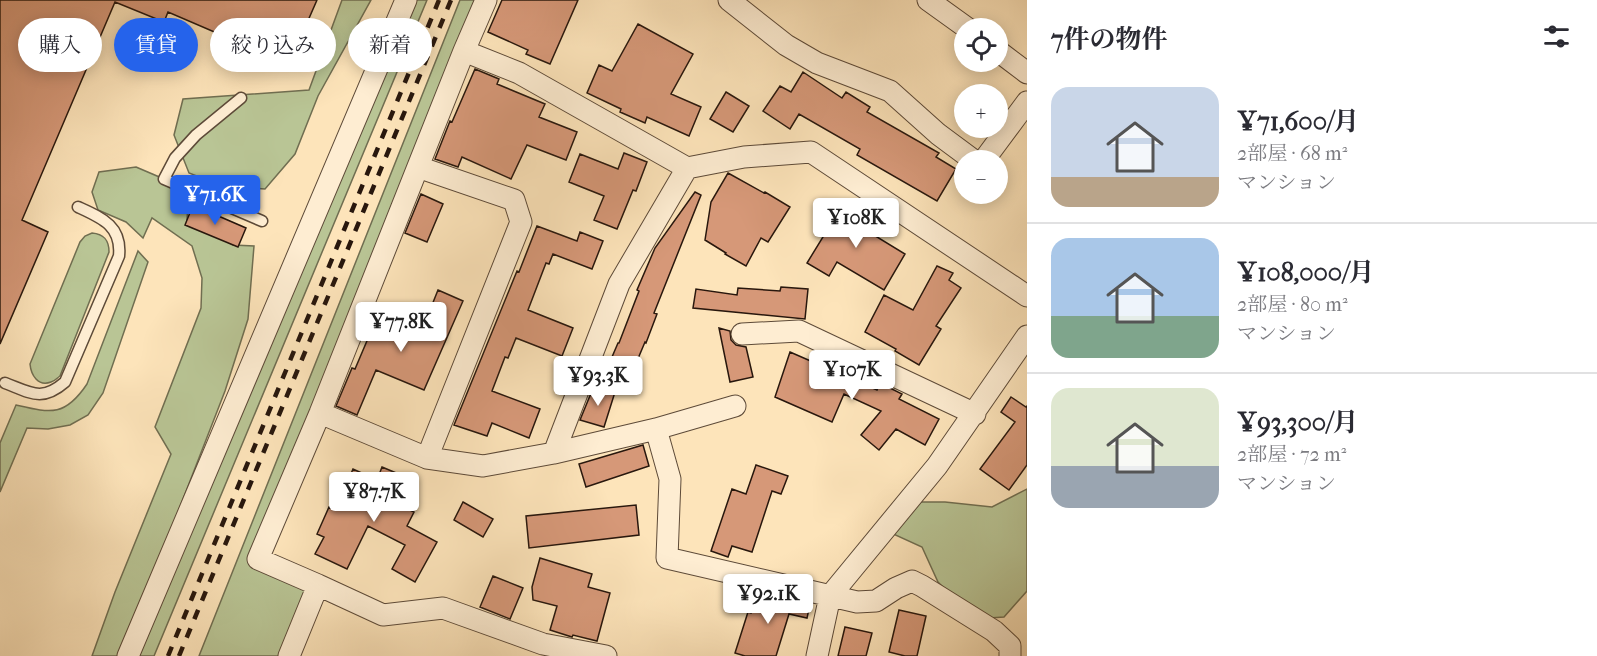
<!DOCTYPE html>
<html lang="ja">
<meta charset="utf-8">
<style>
:root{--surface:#fff;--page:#f2f2f3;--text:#2b2b33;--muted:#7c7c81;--line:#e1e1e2;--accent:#2563eb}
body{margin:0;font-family:"IM FELL French Canon","Noto Serif JP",serif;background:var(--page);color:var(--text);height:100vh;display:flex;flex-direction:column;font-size:22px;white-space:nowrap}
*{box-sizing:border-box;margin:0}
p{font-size:20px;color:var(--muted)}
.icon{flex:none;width:33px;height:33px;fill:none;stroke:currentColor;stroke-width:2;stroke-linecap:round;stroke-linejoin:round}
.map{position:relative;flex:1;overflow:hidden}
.details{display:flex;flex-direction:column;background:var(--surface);width:570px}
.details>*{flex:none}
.banner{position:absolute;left:18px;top:18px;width:570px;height:54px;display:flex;gap:12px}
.controls{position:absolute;left:954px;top:18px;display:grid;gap:12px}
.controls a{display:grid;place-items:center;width:54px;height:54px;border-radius:50%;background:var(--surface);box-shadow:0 3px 15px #0003;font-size:30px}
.price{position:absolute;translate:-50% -51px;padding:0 14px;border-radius:6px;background:#fff;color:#222;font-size:20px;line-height:39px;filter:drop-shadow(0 2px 3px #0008)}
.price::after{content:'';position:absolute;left:50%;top:36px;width:18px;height:14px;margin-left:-9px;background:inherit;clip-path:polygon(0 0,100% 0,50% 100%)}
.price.on{background:var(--accent);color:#fff}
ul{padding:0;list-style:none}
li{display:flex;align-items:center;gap:18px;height:150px;padding:0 24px}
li+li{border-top:2px solid var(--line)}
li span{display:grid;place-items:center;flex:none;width:168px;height:120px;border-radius:18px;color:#555}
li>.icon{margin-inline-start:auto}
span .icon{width:72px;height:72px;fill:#fffc;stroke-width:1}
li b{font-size:26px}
h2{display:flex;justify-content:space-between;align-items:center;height:72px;padding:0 24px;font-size:26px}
.tag{padding:0 21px;border-radius:27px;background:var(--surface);box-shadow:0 3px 15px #0003;font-size:21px;line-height:54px}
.tag.on{background:var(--accent);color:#fff}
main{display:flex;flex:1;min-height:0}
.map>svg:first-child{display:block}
</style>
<main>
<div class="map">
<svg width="1027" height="656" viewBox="0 0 1027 656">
<rect width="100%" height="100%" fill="#fde4ba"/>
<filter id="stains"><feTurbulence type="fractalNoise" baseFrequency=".00333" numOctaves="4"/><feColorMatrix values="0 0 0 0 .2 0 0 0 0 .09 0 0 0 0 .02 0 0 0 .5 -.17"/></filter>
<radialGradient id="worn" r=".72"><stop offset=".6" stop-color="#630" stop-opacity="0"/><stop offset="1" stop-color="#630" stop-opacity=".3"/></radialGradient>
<path fill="#b9c595" stroke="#706e51" stroke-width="1.5" d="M342 0H371L318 96 295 154 265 189 222 186 189 173 174 135 183 99 309 90Z
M406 0H427L154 656H131Z
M460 0H485L259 558 318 585 289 656H199Z
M136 167 164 179 188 202 187 220 233 245 254 246 248 319 225 391 122 656H92L115 592 171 454 155 427 201 308 202 278 192 246 152 218 143 238 126 222 98 210 92 192 99 172Z
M92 233C104 234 109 240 109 252L60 376C57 378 55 381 51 382 38 387 31 375 30 364L80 242 85 236Z
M138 251 148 262 103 393 88 415 70 425 48 429 27 428 0 492V443L16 405C51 413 65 417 87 384Z
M1027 489V591L1004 617 974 619 938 582 922 547 891 533 908 502H945L992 507Z"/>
<path fill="#d69878" stroke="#28170d" stroke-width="1.5" d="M0 0H317L289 64 168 12 164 22 115 2 22 220 48 232 0 344Z
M502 0H578L550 64 526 54 528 50 488 32Z
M638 24 693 54 671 94 701 107 689 136 647 117 645 123 620 112 621 109 587 93 599 65 612 71Z
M475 69 499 79 497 84 545 104 539 117 577 132 566 160 527 145 511 179 462 157 458 167 435 159 450 121 452 122Z
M803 72 842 98 846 92 870 107 867 112 939 153 936 157 956 169 937 201 857 155 860 149 799 114 790 129 763 111 780 86 791 92Z
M726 92 749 106 733 132 710 119Z
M624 153 647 162 636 191 633 190 617 229 594 220 604 196 569 182 580 154 618 169Z
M728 173 764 193 765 192 790 207 768 242 761 238 746 266 725 254 726 253 705 240 711 202Z
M695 192 701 195 654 313 657 314 646 343 645 342 629 380 606 371 618 343H619L639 291 637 290 655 248Z
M421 194 443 204 427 242 405 233Z
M845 201 867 213 859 226 905 254 884 290 837 262 829 276 807 263Z
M193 205 246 228 238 247 185 225Z
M537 226 577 241 580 232 603 241 592 269 553 254 549 264 546 263 528 310 573 328 562 356 516 338 508 358 505 357 492 391 540 409 529 438 492 423 487 436 454 425 517 271 519 272Z
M937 266 953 273 949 280 961 288 936 326 941 329 919 365 895 351 896 349 865 332 884 295 913 310Z
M781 287 808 289 805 319 693 308 696 289 737 295 738 288 780 291Z
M438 290 463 301 424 390 376 370 357 415 336 406 352 368 355 369 375 322 418 340Z
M719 328 730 331 731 340 736 345 746 347 753 377 730 382Z
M790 352 877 390 880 383 902 394 899 399 939 419 925 445 896 429 879 450 861 435 881 411 844 394 832 422 775 397Z
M594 386 615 392 604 427 580 420Z
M1011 397 1026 407 1027 406V465L1009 490 980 469 1015 422 1001 412Z
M643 445 649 466 586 487 579 464Z
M756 465 788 476 781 494 772 491 752 552 732 546 728 557 711 551 732 489 746 494Z
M382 467 408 478 397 504 414 512 407 526 437 542 415 582 392 569 405 545 368 526 347 569 315 554 324 537 317 534 329 507 336 510 353 469 377 480Z
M463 502 493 519 483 537 454 520Z
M636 505 639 535 529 548 526 516Z
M540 558 592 574 588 587 610 593 597 641 573 635 572 637 550 630 557 606 533 600 532 587Z
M493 576 523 588 510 619 480 607Z
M756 592 810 604 807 618 789 614 776 656H745L735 653 748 612 751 613Z
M899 610 926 616 917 656H905L889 652Z
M845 627 872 633 866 656H838Z"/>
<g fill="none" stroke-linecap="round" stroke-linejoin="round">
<g stroke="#5d4a38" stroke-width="13">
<path id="service" d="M241 98 196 135 175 158 164 179 262 221
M5 383C31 393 42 402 65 382L119 256C122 226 102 218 78 207"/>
</g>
<g stroke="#5d4a38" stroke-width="23">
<path id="minor" d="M729 0 786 45 817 63 890 91 938 134 973 160
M928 0 967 28
M464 51 486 0
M998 51 1027 73
M984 160 1027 102
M418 167 514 200 521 222 427 458
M742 334 799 331 975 414
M320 413 427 458 483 466 554 453 619 284 687 168 744 157 811 152 1027 296
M656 429 670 479 667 558 857 602 876 601 896 588 912 581 922 586 994 631 1010 646V656
M554 453 656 429 735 406
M318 585 383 615 443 608 543 644 606 656
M128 656 406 0
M289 656 318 585 258 559 320 413 464 51 519 73 687 168
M817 656 830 596 937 466 1027 336"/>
</g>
<use href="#service" stroke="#feedd2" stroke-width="10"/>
<use href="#minor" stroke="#feedd2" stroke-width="21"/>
<path stroke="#28170d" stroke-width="4.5" stroke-dasharray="10 10" stroke-linecap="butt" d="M168 656 439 0
M179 656 451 0"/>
</g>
<rect width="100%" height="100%" filter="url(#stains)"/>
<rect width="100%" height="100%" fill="url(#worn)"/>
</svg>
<div class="controls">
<a><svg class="icon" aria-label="locate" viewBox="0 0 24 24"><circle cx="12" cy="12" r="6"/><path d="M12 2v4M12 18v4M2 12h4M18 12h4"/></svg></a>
<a>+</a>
<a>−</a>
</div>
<b class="price on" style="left:215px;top:226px">¥71.6K</b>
<b class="price" style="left:856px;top:249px">¥108K</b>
<b class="price" style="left:401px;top:353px">¥77.8K</b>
<b class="price" style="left:852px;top:401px">¥107K</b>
<b class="price" style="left:598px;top:407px">¥93.3K</b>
<b class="price" style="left:374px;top:523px">¥87.7K</b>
<b class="price" style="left:768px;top:625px">¥92.1K</b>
<div class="banner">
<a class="tag">購入</a>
<a class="tag on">賃貸</a>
<a class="tag">絞り込み</a>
<a class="tag">新着</a>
</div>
</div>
<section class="details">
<h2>7件の物件<svg class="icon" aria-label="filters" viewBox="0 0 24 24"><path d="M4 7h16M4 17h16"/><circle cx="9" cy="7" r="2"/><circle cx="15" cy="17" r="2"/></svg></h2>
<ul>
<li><span style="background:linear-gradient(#c9d6e8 75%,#b9a48a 0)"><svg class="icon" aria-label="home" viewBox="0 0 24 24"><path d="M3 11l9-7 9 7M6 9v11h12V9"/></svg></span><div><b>¥71,600/月</b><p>2部屋 · 68 m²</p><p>マンション</p></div></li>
<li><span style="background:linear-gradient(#a9c7e8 65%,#7fa58c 0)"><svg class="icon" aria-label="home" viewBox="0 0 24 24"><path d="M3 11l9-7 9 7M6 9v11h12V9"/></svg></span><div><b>¥108,000/月</b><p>2部屋 · 80 m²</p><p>マンション</p></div></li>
<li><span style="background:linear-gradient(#dfe7d0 65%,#9aa5b1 0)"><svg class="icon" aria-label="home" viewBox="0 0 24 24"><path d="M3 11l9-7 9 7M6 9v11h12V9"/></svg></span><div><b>¥93,300/月</b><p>2部屋 · 72 m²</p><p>マンション</p></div></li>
</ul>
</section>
</main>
